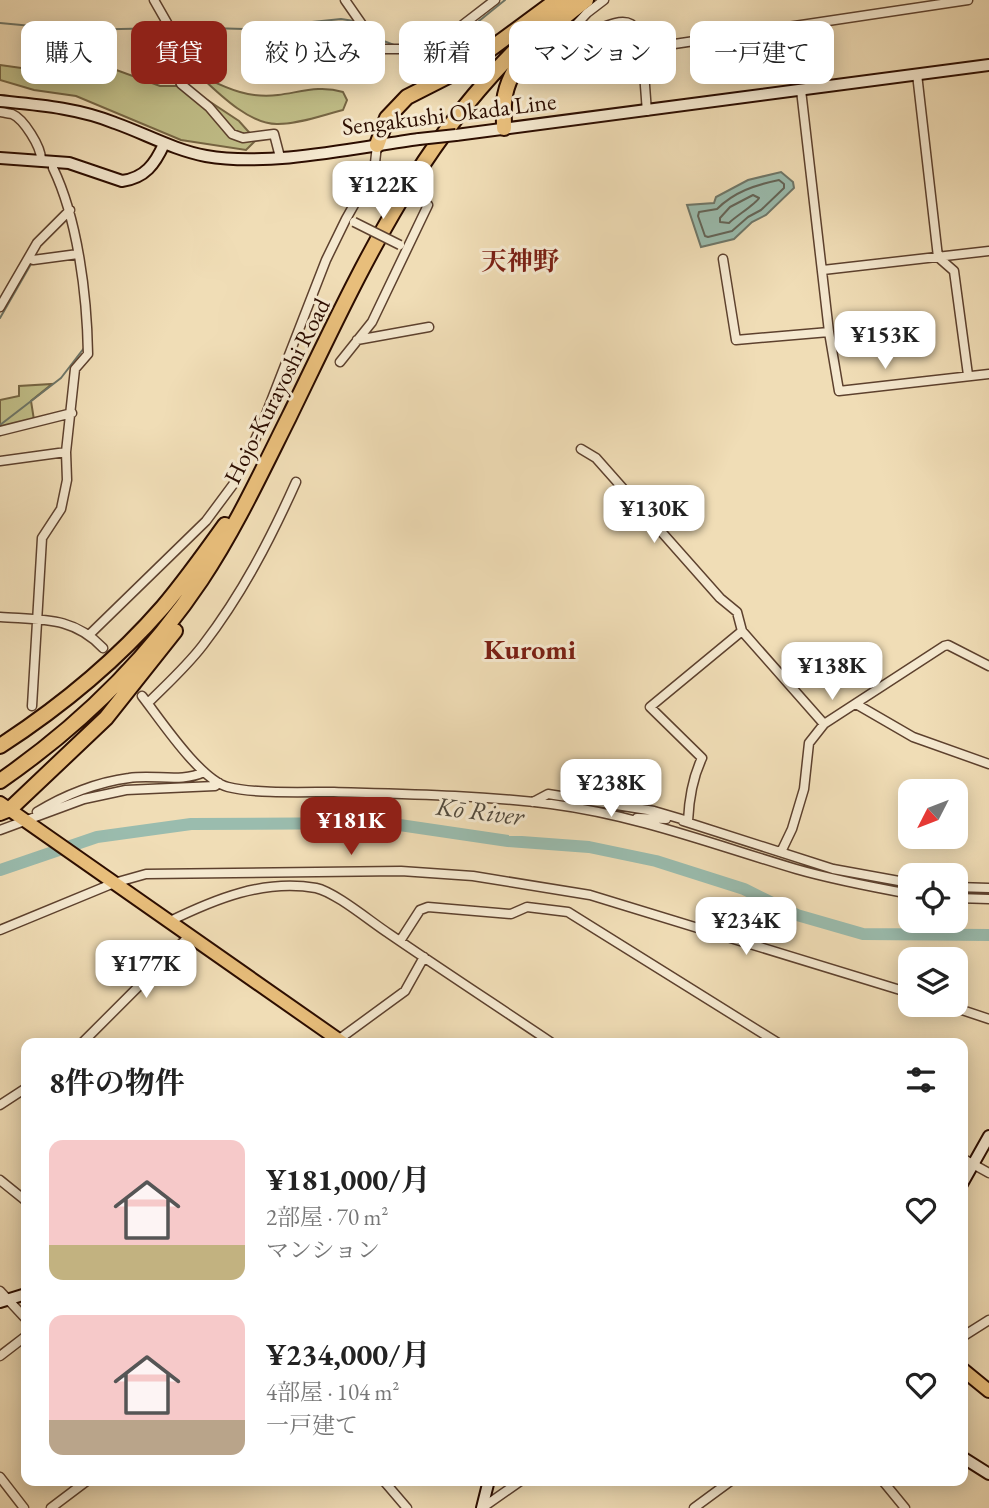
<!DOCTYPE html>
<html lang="ja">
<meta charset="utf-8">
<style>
:root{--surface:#fff;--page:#f2f2f2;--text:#222;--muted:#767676;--accent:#8f2418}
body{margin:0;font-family:"EB Garamond","Noto Serif JP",serif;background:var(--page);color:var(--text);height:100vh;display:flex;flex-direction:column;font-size:26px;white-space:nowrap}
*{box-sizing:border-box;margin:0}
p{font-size:23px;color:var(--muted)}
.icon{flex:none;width:38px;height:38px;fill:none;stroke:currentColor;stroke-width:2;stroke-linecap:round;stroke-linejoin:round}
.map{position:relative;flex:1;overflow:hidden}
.sheet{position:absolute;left:21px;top:1038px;width:947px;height:448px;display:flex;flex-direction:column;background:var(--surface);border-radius:14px;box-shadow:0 4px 18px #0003}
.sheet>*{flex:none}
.top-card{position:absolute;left:21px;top:21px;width:948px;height:63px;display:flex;gap:14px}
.needle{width:46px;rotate:228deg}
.buttons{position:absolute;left:898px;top:779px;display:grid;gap:14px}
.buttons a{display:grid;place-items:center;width:70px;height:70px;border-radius:14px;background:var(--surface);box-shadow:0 4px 18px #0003;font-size:35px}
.price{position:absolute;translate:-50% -60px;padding:0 16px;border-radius:14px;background:#fff;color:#222;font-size:23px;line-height:46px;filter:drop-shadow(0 2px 4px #0008)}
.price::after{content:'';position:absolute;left:50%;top:42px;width:21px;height:16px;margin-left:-10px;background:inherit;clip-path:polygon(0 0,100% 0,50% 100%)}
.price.on{background:var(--accent);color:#fff}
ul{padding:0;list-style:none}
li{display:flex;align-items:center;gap:21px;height:175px;padding:0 28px}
li span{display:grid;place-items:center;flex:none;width:196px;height:140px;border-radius:14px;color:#555}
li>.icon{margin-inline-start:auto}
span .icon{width:84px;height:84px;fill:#fffc;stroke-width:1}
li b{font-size:30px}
h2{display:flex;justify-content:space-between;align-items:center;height:84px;padding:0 28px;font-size:30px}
.pill{padding:0 24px;border-radius:14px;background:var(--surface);box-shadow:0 4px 18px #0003;font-size:24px;line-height:63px}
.pill.on{background:var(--accent);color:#fff}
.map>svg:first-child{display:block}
</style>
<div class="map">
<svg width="989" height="1508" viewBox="0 0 989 1508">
<rect width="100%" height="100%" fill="#f0ddb6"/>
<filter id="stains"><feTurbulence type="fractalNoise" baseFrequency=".00286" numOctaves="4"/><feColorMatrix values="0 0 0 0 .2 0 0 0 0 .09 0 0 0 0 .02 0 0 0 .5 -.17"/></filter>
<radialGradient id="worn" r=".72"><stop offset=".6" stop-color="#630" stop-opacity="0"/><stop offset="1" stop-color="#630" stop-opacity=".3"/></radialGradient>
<path fill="#c1bf89" stroke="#766644" stroke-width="2" d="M0 65 64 74 111 68 160 86H186L239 121 256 140 246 150 181 140 76 96 34 90 0 80Z
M199 75C225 87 247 99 278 95 301 92 320 85 343 92L347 100 343 110C323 115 299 124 278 124 250 125 218 93 199 75Z
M52 384 31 401 34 420 0 429V400L19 396V386Z"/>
<path fill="#9abcae" stroke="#6e7668" stroke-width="2" d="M781 172 793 182 794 188 766 215 752 222 734 239 701 247 687 205 714 203 716 197 748 180Z"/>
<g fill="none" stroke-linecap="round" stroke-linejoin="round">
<path stroke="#636457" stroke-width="2" d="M779 180 784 184V188L761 210 748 217 732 231 708 237 705 236 698 216 699 212 717 209C734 192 755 185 779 180Z
M753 195 759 198C756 204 736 216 729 223L720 222V218L730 207Z"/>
<path stroke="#6e7668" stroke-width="2" d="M363 21 366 22 381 40 394 45
M0 23 75 30 166 28
M175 27 244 29 341 19 354 21
M433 42 458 38 505 0
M0 318 31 264
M83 330 84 339
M0 425 61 378 84 348"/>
<path stroke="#9abcae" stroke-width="12" d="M0 870 97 837 191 824 386 823 508 841 589 847 656 861 744 889 797 915 863 934 989 935"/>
<path stroke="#d3be9b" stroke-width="8" stroke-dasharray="8 4" stroke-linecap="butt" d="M103 648 142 696"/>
<g stroke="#5d412e" stroke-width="11">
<path id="street" d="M154 0 174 35 177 75 181 84 209 107 232 134 243 138 274 134 280 157
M345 0 379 49H401L456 30 495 0
M604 0 587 13 563 39 566 46C580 47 588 36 599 29 608 25 622 19 631 24 644 33 645 94 647 111
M641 49 968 0
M917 74 938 257 954 271 968 375
M801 90 829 332 839 391 989 374
M0 112C1 112 11 114 12 114 24 119 41 147 41 159
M29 258 33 260 78 254
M723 259 736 340 829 332
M823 270 989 251
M0 307 37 243 70 210
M357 340 429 327
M340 362 372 322 428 205
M0 431 72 413
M581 449 596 458 720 598 737 612 742 631 824 724
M0 461 66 452
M0 617C41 620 73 616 103 648
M90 634 206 521 235 482 261 427 326 260 346 219 368 180 375 163 377 145
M142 696C160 719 200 780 228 787 256 794 304 792 334 792 406 794 479 795 551 804 636 815 715 845 796 869 834 880 872 887 910 894
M148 703C167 684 187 666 203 645 242 594 270 540 296 482
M856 704 913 737 989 764
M32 706 42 538 61 509 67 480 66 452 75 369 88 354C87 296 78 220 53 168V161
M533 802 548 794 654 811 688 821C689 799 692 779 702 758L650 707 742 631
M37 812C64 795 98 782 129 778 154 774 182 783 204 772
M637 818 666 819
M683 821 833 869 910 883
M0 830 84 799 126 790 215 786 219 783
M781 852 792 829 804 789 809 743 824 724 944 646 948 645 989 666
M956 887 989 888
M956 898 989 899
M168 922C215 899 263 879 316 888 335 892 371 922 388 933 442 970 497 1006 552 1043
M0 930 114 883 146 874 401 871 473 876 590 895 910 993
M400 941 420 910 428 907 511 914 527 907 568 912 778 1043
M944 1004 989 1019
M338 1040 405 991 424 957
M82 1043 189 936
M0 1105 26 1088
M962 1158 989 1173
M0 1180 26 1201
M0 1291 26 1319
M962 1337 989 1320
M0 1356 26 1336
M0 1477 24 1508
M383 1480 407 1508
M882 1480 905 1508
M51 1508 88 1480
M482 1508 522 1480
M694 1508 732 1480"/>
</g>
<g stroke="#2c0d00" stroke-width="14">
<path id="secondary" d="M0 101C39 105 78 108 115 123 146 134 174 150 206 156 269 167 354 148 419 139
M456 135 989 65
M0 158 69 163 122 181C145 178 155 164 164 144
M962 1184 989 1136
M0 1302 26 1294
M962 1457 989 1474
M482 1508 489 1480"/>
</g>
<g stroke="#2c0d00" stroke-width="16">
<path id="primary" d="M0 803 343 1043
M962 1369 989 1391"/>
</g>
<g stroke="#2c0d00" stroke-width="18">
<path id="highway" d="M504 128C504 117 503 106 505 95 513 55 555 24 586 0
M377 145 387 118 407 97 466 67 557 0
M0 746C60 707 116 661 163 607 185 581 205 553 225 525
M0 781C78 727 148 659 201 580 235 529 261 473 289 417 328 337 366 254 414 178 456 111 509 51 570 0
M0 813 10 809 106 718 175 631"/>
</g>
<use href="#street" stroke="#f5e9d0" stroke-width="8"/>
<use href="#secondary" stroke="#f5e9d0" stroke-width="10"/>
<use href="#primary" stroke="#e8be7b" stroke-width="12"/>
<use href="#highway" stroke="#e8be7b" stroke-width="14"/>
<g stroke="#5d412e" stroke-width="11" stroke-linecap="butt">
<path id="street-bridge" d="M354 222 400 245"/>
</g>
<g stroke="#2c0d00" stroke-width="14" stroke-linecap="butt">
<path id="secondary-bridge" d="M419 139 456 135"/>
</g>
<use href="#street-bridge" stroke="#f5e9d0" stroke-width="8"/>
<use href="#secondary-bridge" stroke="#f5e9d0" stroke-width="10"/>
</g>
<g text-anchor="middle" stroke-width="6" stroke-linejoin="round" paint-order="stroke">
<g font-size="24" fill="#2c0d00" stroke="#f5e9d0">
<text transform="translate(449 114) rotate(-7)" y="8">Sengakushi Okada Line</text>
<text transform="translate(277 391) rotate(-63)" y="8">Hojo-Kurayoshi Road</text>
</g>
<g font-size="26" font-weight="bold" fill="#7a1f14" stroke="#f5e9d0">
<text x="520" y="270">天神野</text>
</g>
<g font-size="26" font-style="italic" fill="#524a3d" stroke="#f5e9d0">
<text transform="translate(480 811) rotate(7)" y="9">Kō River</text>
</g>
<g font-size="28" font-weight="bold" fill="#7a1f14" stroke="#f5e9d0">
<text x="530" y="659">Kuromi</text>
</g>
</g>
<rect width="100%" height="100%" filter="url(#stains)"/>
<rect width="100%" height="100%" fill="url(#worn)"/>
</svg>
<div class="buttons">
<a><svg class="needle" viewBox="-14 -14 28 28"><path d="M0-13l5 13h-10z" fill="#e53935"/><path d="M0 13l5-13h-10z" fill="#767676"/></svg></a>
<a><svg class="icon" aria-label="locate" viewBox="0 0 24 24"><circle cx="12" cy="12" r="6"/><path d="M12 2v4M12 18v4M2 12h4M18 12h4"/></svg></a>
<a><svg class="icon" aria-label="layers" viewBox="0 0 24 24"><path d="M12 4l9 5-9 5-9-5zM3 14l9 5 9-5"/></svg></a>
</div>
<b class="price" style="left:383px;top:221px">¥122K</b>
<b class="price" style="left:885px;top:371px">¥153K</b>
<b class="price" style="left:654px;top:545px">¥130K</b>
<b class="price" style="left:832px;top:702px">¥138K</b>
<b class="price" style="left:611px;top:819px">¥238K</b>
<b class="price on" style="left:351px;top:857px">¥181K</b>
<b class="price" style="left:746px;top:957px">¥234K</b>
<b class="price" style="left:146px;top:1000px">¥177K</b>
<div class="top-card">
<a class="pill">購入</a>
<a class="pill on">賃貸</a>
<a class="pill">絞り込み</a>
<a class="pill">新着</a>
<a class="pill">マンション</a>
<a class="pill">一戸建て</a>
</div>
<section class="sheet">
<h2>8件の物件<svg class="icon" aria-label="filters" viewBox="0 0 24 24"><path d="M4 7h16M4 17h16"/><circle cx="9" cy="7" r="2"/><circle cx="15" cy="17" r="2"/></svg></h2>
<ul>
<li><span style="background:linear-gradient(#f6c9c9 75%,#c2b280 0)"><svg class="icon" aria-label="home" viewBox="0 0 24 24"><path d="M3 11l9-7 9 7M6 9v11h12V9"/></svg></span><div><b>¥181,000/月</b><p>2部屋 · 70 m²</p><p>マンション</p></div><svg class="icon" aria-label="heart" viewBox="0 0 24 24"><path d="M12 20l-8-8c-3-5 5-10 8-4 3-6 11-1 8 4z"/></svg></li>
<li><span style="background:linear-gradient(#f6c9c9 75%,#b9a48a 0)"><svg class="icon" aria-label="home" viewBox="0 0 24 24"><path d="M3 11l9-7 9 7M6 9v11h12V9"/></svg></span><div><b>¥234,000/月</b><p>4部屋 · 104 m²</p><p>一戸建て</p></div><svg class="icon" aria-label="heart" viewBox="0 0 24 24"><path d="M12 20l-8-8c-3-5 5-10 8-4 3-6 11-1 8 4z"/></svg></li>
</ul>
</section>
</div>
